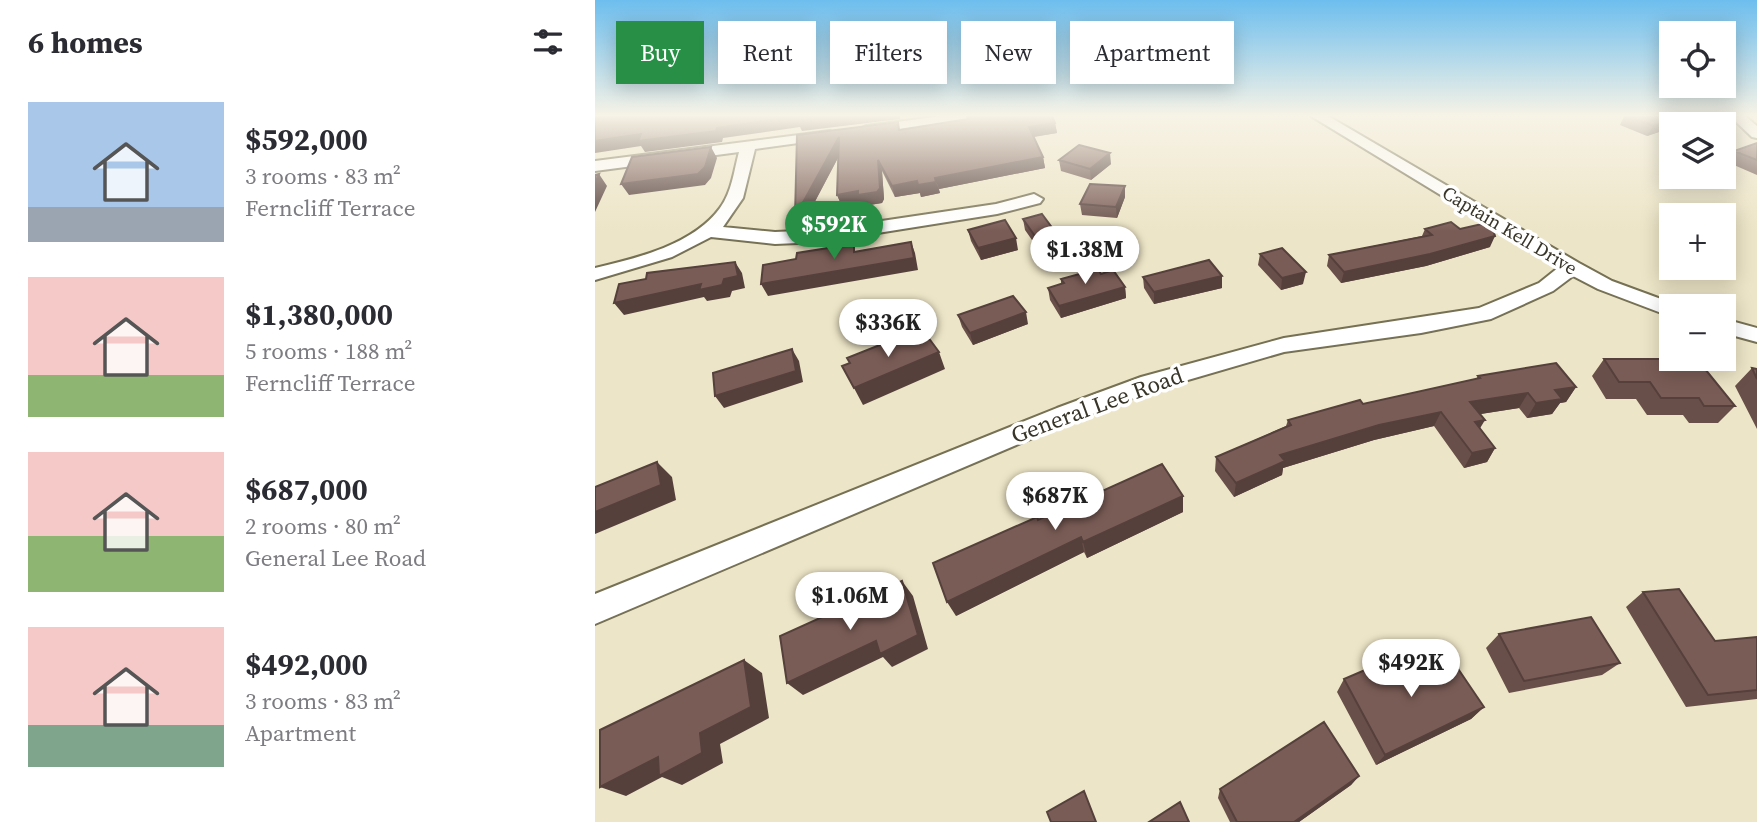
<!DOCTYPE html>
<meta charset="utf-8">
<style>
:root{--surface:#fff;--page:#f7f7f7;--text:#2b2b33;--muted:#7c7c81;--accent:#279046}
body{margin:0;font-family:"Source Serif 4",serif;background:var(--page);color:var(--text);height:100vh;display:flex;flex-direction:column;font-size:26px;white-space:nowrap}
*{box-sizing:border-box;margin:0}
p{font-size:23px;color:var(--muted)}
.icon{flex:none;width:38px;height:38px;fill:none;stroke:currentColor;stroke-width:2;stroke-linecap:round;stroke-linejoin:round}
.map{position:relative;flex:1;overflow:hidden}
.sheet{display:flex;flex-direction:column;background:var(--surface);width:595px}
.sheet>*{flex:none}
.guide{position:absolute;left:21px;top:21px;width:665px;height:63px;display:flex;gap:14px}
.tools{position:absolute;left:1064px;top:21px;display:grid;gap:14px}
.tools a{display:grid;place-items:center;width:77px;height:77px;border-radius:0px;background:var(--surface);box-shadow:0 4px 18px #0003;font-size:35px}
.price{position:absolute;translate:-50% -60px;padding:0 16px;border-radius:24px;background:#fff;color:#222;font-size:23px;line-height:46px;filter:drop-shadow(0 2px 4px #0008)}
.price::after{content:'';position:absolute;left:50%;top:42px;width:21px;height:16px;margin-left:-10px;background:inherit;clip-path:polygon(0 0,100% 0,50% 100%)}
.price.active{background:var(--accent);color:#fff}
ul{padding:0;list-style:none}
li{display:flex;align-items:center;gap:21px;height:175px;padding:0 28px}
li span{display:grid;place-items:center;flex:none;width:196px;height:140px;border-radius:0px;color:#555}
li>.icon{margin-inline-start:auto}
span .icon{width:84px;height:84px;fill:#fffc;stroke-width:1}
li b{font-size:30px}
h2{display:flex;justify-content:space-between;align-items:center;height:84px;padding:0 28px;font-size:30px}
.pill{padding:0 24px;border-radius:0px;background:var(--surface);box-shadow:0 4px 18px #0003;font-size:24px;line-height:63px}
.pill.active{background:var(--accent);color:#fff}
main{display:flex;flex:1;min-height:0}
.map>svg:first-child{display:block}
</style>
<main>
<section class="sheet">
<h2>6 homes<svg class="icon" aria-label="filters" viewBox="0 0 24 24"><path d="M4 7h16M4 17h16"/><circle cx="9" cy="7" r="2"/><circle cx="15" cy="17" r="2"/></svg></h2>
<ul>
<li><span style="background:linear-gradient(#a9c7e8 75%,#9aa5b1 0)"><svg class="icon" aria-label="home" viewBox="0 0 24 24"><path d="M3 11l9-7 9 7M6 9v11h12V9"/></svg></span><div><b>$592,000</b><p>3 rooms · 83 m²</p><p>Ferncliff Terrace</p></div></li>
<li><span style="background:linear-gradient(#f6c9c9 70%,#8fb573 0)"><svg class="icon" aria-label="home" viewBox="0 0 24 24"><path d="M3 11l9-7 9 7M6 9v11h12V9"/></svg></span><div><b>$1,380,000</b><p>5 rooms · 188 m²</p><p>Ferncliff Terrace</p></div></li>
<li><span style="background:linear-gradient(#f6c9c9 60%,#8fb573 0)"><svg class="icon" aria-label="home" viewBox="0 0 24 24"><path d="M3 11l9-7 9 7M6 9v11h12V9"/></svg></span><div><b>$687,000</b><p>2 rooms · 80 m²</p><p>General Lee Road</p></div></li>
<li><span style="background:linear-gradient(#f6c9c9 70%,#7fa58c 0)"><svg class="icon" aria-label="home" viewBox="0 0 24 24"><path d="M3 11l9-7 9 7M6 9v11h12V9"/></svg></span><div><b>$492,000</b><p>3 rooms · 83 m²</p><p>Apartment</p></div></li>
</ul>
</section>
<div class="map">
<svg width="1162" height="822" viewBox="0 0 1162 822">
<rect width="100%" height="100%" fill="#ede5c7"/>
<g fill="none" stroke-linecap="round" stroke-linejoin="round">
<g stroke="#767054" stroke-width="4">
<path id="minor" d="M347 116H386L379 120 271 134 264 130 271 126Z
M716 116H733L984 263 1017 281 1085 306H1076V316L1069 314 1003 289 978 276 958 291 896 319 826 333 689 352 562 389 480 420 0 624V594L462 408 546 377 689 338 884 308 944 283 964 267Z
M1135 116H1150L1162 126V138L1157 137Z
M235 131 242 135 240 138 160 149 148 198 128 227 180 232 226 230 401 204 439 194 448 199 445 203 402 214 226 242 180 244 116 237 77 257 0 280V268C42 258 98 245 125 208 137 192 139 170 144 152L0 171V161Z
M1129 319 1162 328V342L1129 333Z"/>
</g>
<use href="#minor" fill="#fff" fill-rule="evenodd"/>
</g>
<path fill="#694f4a" d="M371 116 460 123 462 133 439 137 448 157 450 168 344 189 345 193 326 197 325 193 300 197 287 171 289 199 287 203 268 206 267 203 247 206 242 195 243 158 206 228 200 217 202 135 306 129 372 120Z
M1029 116H1113L1088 124H1076V128L1052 136 1025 125Z
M1162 143V175L1132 162 1139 151Z
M464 160 516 164 496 180 466 171Z
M530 197 522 218 487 215 485 204Z
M428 219 461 233 463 245 444 250 430 230Z
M830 229H865L895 247 831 266 746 283 732 266 734 255 827 236Z
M373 230 423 250 386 260 376 241Z
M665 254 708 284 686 290 663 265Z
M506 274 530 287 531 298 466 318 455 300 453 288 466 284V279Z
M548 277 627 288 559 304 549 288Z
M363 315 433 324 378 345 367 327Z
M1009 359 1140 406 1123 423H1094L1088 415H1052L1041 399H1011L997 376Z
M1157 368 1162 369V429L1140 386Z
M883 376 981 387 971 402 965 403 957 414 932 418 924 408 885 414V428L900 448 892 462 869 468 839 426 779 440 688 468 687 475 639 497 620 471 621 457 691 426 693 420 881 379Z
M588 496V512L492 558 489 552 361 616 443 520Z
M1048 592 1120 641 1162 637V699L1091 707 1031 607Z
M904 634 1025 663 1007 675 914 693 891 648Z
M823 667 889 707 876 719 781 765 742 692 749 679Z
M764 776 756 785 704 822H635L623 798 625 789Z"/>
<path fill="#55403c" d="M203 116H305V119L207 131 205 127 128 138 127 142 50 152 46 146 0 153V141L46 134 122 128Z
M1088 116H1113L1088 124H1076V128L1052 136 1058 126Z
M460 123 462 133 436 137 434 127Z
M244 137 248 148 206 228 200 217Z
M116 147 122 158 116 178 110 185 34 195 26 184Z
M515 153 516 164 496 180 495 169Z
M448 157 450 168 344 189 340 178Z
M283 160 287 171 289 199 287 203 268 206 267 203 247 206 242 195 263 191Z
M4 174 12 186 0 212V183Z
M322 181 341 182 345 193 326 197 325 193 300 197 297 186Z
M530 186V197L522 218 521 207Z
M461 233 463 245 444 250 442 239Z
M900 236 895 247 831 266 746 283 749 272Z
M421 238 423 250 386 260 383 248Z
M316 242 320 253 323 270 173 296 166 284Z
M140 262 147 273 150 288 137 291 135 297 112 301 109 297 29 315 19 303 129 279Z
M711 272 708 284 686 290 687 278Z
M627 276V288L559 304V292Z
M530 287 531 298 466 318 464 306Z
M431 312 433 324 378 345 375 333Z
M197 349 204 361 208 382 129 408 120 396Z
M344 352 350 369 268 405 259 388Z
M981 387 971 402 965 403 957 414 932 418 941 403 960 390Z
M933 393 924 408 867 417 875 402Z
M846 412 839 426 779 440 688 468 687 475 639 497 641 483 685 455 784 425Z
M890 420 881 435 880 422Z
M900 448 892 462 869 468 877 453Z
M62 462 77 477 81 500 0 534V512Z
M588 496V512L492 558 488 542Z
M486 537 489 552 361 616 352 602Z
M307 581 318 596 333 649 297 667 288 657 208 695 192 683Z
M149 660 167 673 174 718 125 744 128 763 87 785 67 777 31 796 5 787 63 757 105 733Z
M889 707 876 719 781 765 790 755Z
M764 776 756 785 704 822H699Z"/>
<path fill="#7a5c56" stroke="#55403c" stroke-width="2" d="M0 116H244L203 121V116L122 128 121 131 43 141 46 134 0 141Z
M372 116H457L460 123 434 127 448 157 340 178 341 182 323 185 322 181 297 186 283 160 285 188 282 192 263 195V191L242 195 244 137 200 217 202 135 303 122 304 130 373 119Z
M1034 116H1088L1058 126Z
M1162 143V160L1139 151Z
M484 145 515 153 495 169 464 160Z
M116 147 110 167 103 174 26 184 37 157Z
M4 174 0 183V175Z
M495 184 530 186 521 207 485 204Z
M447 214 461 233 442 239 428 219Z
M410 220 421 238 383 248 373 230Z
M856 222 865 229 896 222 900 236 835 254 749 272 734 255 837 235 830 229Z
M316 242 319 258 166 284 168 265 201 259 202 253 259 244V252Z
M687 248 711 272 687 278 665 254Z
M614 260 627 276 559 292 548 277Z
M140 262 143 276 129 279 127 285 104 290 106 284 19 303 24 284 51 279 52 273Z
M503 269 506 274 518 270 530 287 464 306 453 288 469 283 466 279Z
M418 296 431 312 375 333 363 315Z
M330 333 344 352 259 388 247 366 255 363 252 358 305 337 309 342Z
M197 349 201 371 120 396 118 373Z
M1009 359H1102L1140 406H1109L1104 398H1066L1055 382H1024Z
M961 363 981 387 960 390 967 399 941 403 933 393 875 402 890 420 880 422 900 448 877 453 846 412 784 425 685 455 690 461 641 483 621 457 696 425 693 420 765 400 768 404 885 378 883 376Z
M1157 368 1162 369V379Z
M62 462 66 485 0 512V487Z
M567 464 588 496 488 542 486 537 352 602 338 563 442 517 443 520Z
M307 581 323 635 285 654 281 641 192 683 185 636Z
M1084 589 1120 641 1162 637V690L1113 695 1048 592Z
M996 617 1025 663 929 681 904 634Z
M812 652 823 667 853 654 889 707 790 755 749 679Z
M149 660 156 707 105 733 107 753 64 776 63 757 5 787V730Z
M729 722 764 776 699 822H642L625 789Z
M489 791 501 822H456L452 812Z
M585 802 594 822H554Z"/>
<linearGradient id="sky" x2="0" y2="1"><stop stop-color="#6dbeee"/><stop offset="0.5" stop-color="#f7f3e6"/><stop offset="1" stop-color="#f7f3e6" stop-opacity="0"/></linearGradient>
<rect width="1162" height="231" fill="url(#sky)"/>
<g text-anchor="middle" stroke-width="7" stroke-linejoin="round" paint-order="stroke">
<g font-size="19" fill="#383529" stroke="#fff">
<text transform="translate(915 230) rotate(31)" y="7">Captain Kell Drive</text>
</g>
<g font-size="23" fill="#383529" stroke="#fff">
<text transform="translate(502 405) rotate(-20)" y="8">General Lee Road</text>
</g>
</g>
</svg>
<div class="tools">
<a><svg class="icon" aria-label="locate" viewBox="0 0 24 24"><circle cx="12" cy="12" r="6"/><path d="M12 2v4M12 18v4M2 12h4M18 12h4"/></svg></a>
<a><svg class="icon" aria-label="layers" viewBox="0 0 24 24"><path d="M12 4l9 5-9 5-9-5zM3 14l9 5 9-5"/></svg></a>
<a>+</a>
<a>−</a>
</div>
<b class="price active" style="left:239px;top:261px">$592K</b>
<b class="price" style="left:490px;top:286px">$1.38M</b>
<b class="price" style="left:293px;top:359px">$336K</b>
<b class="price" style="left:460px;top:532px">$687K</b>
<b class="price" style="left:255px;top:632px">$1.06M</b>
<b class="price" style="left:816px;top:699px">$492K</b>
<div class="guide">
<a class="pill active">Buy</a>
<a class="pill">Rent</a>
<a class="pill">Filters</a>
<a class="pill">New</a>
<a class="pill">Apartment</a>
</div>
</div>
</main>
